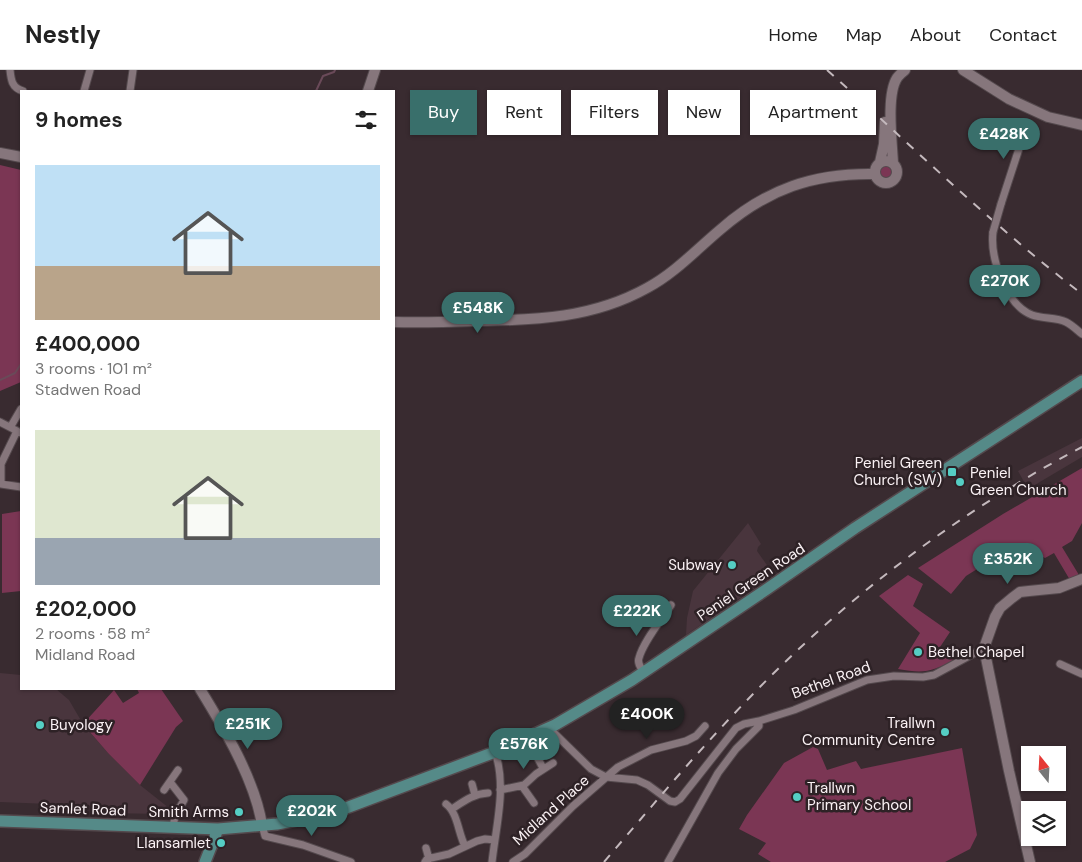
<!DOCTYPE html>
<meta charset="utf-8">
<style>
:root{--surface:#fff;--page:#f6f6f6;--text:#222;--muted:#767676;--line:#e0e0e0;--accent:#396f6b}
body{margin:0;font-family:"DM Sans",sans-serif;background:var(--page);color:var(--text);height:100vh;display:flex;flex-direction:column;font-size:19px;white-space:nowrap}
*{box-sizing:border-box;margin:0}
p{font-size:16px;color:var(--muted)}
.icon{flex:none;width:28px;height:28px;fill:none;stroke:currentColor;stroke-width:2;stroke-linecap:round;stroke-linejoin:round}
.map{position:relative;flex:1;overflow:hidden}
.drawer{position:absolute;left:20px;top:20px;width:375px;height:600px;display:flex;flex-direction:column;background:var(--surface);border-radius:0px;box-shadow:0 1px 4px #0004}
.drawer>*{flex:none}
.banner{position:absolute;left:410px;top:20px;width:475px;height:45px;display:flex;gap:10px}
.needle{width:32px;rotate:342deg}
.tools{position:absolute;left:1021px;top:676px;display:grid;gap:10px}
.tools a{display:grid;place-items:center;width:45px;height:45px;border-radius:0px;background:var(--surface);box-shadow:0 1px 4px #0004;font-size:25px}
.price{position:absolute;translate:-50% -42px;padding:0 11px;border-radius:18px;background:var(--accent);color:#fff;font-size:16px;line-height:32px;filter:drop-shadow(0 1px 2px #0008)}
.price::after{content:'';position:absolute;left:50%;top:30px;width:15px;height:11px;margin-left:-8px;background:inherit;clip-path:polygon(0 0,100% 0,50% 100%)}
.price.selected{background:#222;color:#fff}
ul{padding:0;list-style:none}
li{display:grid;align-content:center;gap:10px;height:265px;padding:0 15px}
li span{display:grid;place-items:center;height:155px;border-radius:0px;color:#555}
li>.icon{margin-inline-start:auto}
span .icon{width:90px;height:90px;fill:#fffc;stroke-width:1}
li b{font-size:21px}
h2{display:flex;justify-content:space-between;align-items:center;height:60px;padding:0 15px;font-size:21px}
.pill{padding:0 18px;border-radius:0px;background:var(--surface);box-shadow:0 1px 4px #0004;font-size:18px;line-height:45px}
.pill.selected{background:var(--accent);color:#fff}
header{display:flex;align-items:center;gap:30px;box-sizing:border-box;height:70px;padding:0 25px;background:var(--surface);border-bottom:1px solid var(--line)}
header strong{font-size:24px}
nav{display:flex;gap:28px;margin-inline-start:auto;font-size:18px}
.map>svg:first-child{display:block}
</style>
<header>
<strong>Nestly</strong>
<nav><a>Home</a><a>Map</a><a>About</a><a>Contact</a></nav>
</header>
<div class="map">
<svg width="1082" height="792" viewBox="0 0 1082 792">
<rect width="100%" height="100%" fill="#392b30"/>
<path fill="#49353d" d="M1082 368V387L1028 419 1018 401Z
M748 453 761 474 758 477 757 481 774 505 686 565 687 548 693 521Z
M0 603 21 605V619H56L69 630 83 654 108 683 140 715 169 738 168 744 99 743V736L0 732Z"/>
<path fill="#7b3654" d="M877 102a8 8 0 1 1 16 0a8 8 0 1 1-16 0Z
M0 95 21 100V312L0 321Z
M1082 398V453L1072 471 1062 477 1079 505 1070 510 1054 483 1045 488 1017 474 966 506 951 524 918 498 1003 444Z
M21 441V521L2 523V444Z
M908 505 923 514 913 536 950 562 940 577 955 589C932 602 924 604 898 599L920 563 879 526Z
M137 619H161L183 651 176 657 140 715 108 683 83 654 114 620 123 633 139 623Z
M813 677 818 679 827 700 856 691 861 699 962 678 977 765 970 779 945 792H771L758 784 766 773 739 759 747 745 784 693Z"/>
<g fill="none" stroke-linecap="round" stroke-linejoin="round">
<path stroke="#6a4a59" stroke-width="2" d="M316 21 323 6 334 2 335 0
M0 310 15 303 21 294"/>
<g stroke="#54494d" stroke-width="9">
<path id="street" d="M10 0C11 10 12 18 23 21
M84 21 90 0
M130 21 133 0
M1001 134 1027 54
M993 162C990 188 1006 235 1032 245 1043 249 1056 247 1066 252 1072 255 1077 260 1082 264
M0 352 21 363
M11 356 21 339
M17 361 1 394V414L21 417
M1060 594 1082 604
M644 603C641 598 637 593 639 588 643 572 662 549 671 535
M549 658 591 699 606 707 637 710 648 715 670 731 675 732 680 729 736 658 744 654 759 651 794 640 867 610 894 606 923 607 934 605 984 578
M536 685 543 698
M170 712 184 730 175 746 173 757
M472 714 475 725
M522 716 534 733
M164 720 178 700
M500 720 524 715 536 704 553 693
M446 734C458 743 458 763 465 776
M452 739C464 731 473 724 488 723
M262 755 265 766 303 775 351 792
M426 778 429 789
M425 792 427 789 449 784 477 771 485 769 495 770
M492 792C496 756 507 716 495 682
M513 792 525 784 573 736 618 697 651 680 686 671 696 666 705 656
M668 792 718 703 736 679 759 656V651"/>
</g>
<g stroke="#54494d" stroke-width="12">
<path id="secondary" d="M963 0 1009 29 1048 47 1082 55
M368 21 375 0
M0 83 21 87
M875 102a11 11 0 1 1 22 0a11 11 0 1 1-22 0Z
M880 92 884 74 885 52
M893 93C892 72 886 25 897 8 899 5 903 2 905 0
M394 252C422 253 449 252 477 251 537 250 593 248 647 218 675 203 697 179 721 159 767 119 814 103 874 104
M200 619C224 658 255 710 262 755
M1030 792 1009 701 984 578 995 547 1000 538 1012 528 1020 522 1029 521 1059 518 1082 509"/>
</g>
<g stroke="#54494d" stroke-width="14">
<path id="primary" d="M0 751 218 759 277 754 318 746 346 738 495 682 555 655 632 610 767 519 855 458 1082 311
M205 792 218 759"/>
</g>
<use href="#street" stroke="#86767c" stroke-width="7"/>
<use href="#secondary" stroke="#86767c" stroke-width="10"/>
<use href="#primary" stroke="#558a88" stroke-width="11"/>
<path stroke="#c4b9bd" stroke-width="2" stroke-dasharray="9 9" stroke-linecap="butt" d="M827 0C911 75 992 155 1082 224
M604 792C653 735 701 677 754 623 849 525 962 440 1082 377"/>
<g stroke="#54494d" stroke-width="9" stroke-linecap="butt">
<path id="street-bridge" d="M993 162 1001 134"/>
</g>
<use href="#street-bridge" stroke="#86767c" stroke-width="7"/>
</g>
<g fill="#55cec4" stroke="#2e2226" stroke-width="2">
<rect x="947" y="397" width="10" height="10" rx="2.5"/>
<circle cx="960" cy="412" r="5"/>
<circle cx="732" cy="495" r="5"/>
<circle cx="918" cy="582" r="5"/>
<circle cx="40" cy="655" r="5"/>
<circle cx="945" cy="662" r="5"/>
<circle cx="797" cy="727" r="5"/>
<circle cx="239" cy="742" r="5"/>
<circle cx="221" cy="773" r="5"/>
</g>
<g text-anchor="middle" stroke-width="5" stroke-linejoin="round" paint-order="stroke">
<g font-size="15" fill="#faf1f4" stroke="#2e2226" text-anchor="end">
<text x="942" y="398">Peniel Green<tspan x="942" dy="17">Church (SW)</tspan></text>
<text x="970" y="408" text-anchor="start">Peniel<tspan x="970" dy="17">Green Church</tspan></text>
<text x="722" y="500">Subway</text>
<text x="928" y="587" text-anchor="start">Bethel Chapel</text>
<text x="935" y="658">Trallwn<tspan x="935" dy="17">Community Centre</tspan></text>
<text x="50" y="660" text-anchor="start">Buyology</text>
<text x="807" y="723" text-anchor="start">Trallwn<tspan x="807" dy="17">Primary School</tspan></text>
<text x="229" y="747">Smith Arms</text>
<text x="211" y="778">Llansamlet</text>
</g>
<g font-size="15" fill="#faf1f4" stroke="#2e2226">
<text transform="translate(751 512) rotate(-34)" y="5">Peniel Green Road</text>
<text transform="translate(831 610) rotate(-20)" y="5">Bethel Road</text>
<text transform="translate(83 739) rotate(2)" y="5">Samlet Road</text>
<text transform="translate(551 740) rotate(-42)" y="5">Midland Place</text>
</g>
</g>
</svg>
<div class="tools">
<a><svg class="needle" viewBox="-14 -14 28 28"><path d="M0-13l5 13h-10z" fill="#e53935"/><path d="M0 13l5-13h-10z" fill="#767676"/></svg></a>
<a><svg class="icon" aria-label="layers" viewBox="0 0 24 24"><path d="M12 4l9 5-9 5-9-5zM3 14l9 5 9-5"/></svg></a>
</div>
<b class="price" style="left:1004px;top:90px">£428K</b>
<b class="price" style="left:1005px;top:237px">£270K</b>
<b class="price" style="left:478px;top:264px">£548K</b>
<b class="price" style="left:1008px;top:515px">£352K</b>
<b class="price" style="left:637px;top:567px">£222K</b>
<b class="price selected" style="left:647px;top:670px">£400K</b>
<b class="price" style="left:248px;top:680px">£251K</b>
<b class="price" style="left:524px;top:700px">£576K</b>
<b class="price" style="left:312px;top:767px">£202K</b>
<div class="banner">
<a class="pill selected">Buy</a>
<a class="pill">Rent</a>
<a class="pill">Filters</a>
<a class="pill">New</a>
<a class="pill">Apartment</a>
</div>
<section class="drawer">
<h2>9 homes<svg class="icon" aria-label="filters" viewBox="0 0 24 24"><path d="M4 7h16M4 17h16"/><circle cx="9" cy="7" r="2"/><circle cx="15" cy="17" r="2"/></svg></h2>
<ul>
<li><span style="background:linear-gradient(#bfe0f5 65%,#b9a48a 0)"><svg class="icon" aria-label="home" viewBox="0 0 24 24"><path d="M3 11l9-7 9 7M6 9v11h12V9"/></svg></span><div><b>£400,000</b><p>3 rooms · 101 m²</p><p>Stadwen Road</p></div></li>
<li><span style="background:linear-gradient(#dfe7d0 70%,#9aa5b1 0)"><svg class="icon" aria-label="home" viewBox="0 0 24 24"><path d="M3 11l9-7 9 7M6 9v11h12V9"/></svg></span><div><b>£202,000</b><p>2 rooms · 58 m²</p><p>Midland Road</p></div></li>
</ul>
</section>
</div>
